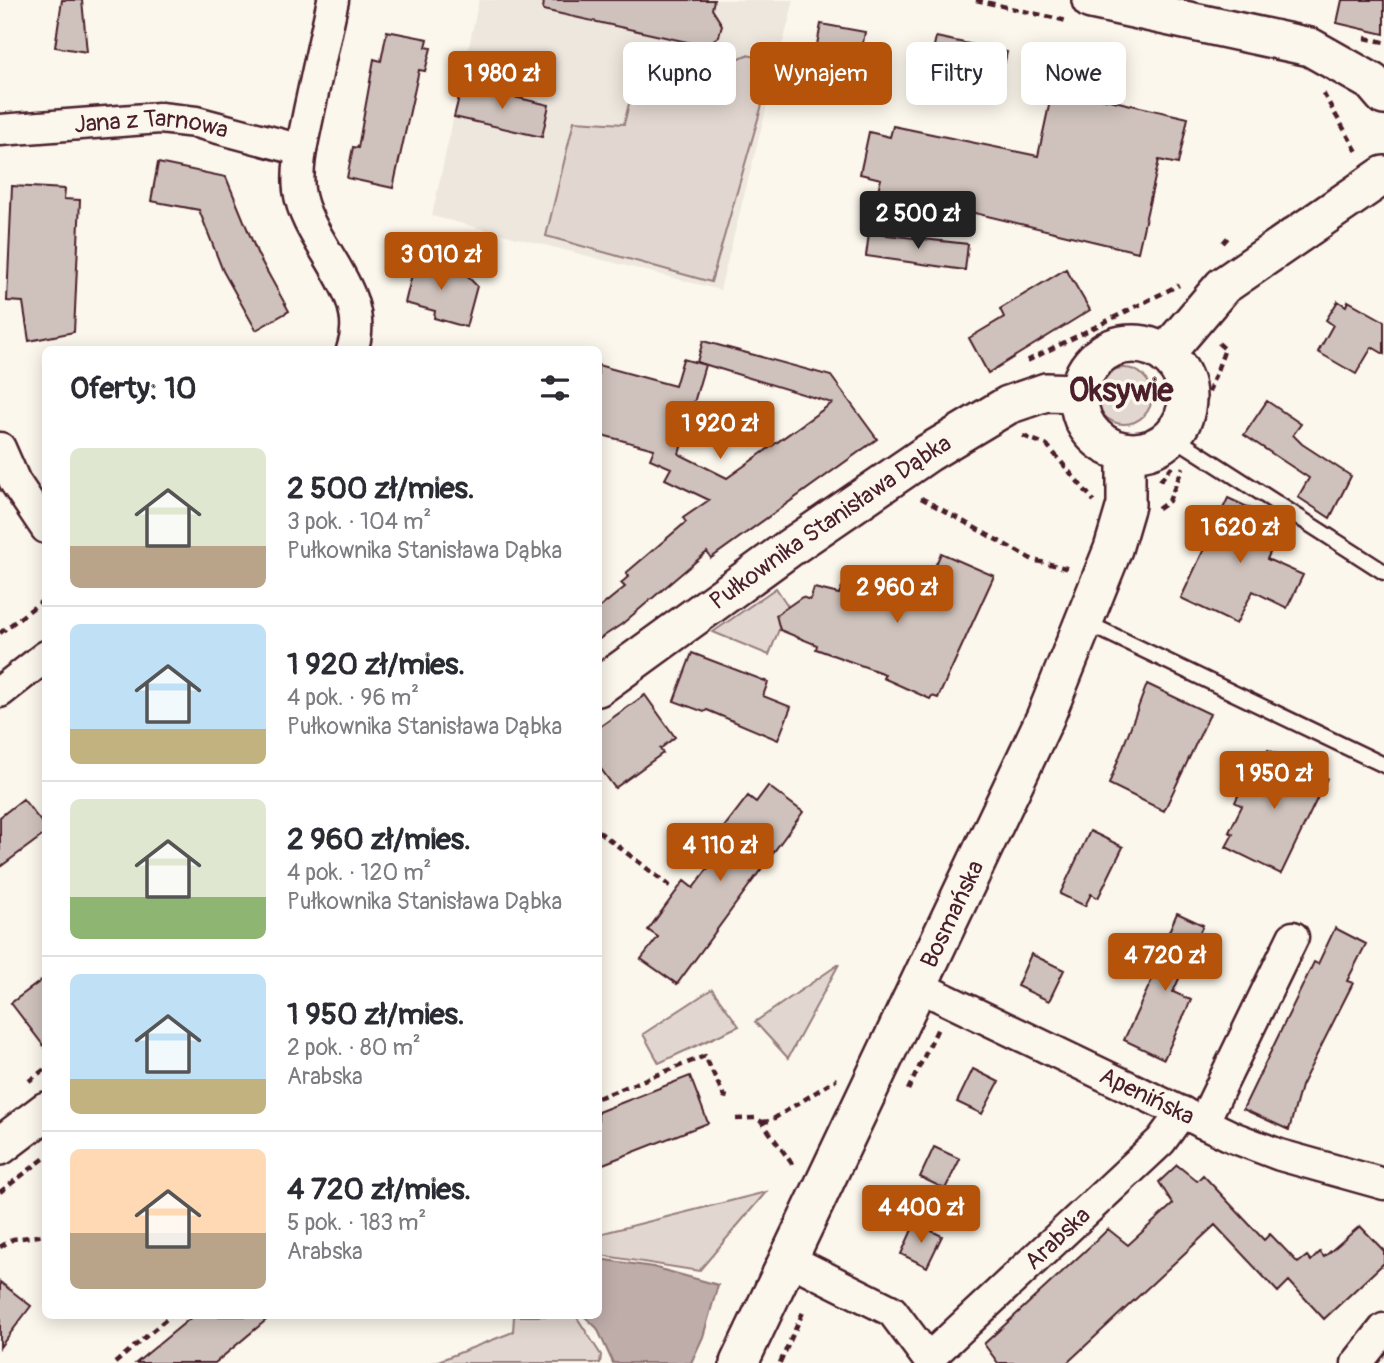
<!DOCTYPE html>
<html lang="pl">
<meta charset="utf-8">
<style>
:root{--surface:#fff;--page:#f2f2f3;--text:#2b2b33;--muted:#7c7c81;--line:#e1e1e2;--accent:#b45309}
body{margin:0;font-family:Pangolin,sans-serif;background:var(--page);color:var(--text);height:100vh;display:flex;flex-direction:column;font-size:26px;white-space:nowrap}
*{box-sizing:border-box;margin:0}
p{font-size:23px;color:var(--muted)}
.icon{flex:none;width:38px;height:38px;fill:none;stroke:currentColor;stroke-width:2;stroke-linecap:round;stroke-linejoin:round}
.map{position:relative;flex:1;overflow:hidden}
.drawer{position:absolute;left:42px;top:346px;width:560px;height:973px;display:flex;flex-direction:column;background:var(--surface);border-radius:10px;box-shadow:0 4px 18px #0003}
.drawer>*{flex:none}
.top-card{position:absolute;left:623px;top:42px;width:654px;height:63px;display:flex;gap:14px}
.price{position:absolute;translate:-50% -60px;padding:0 16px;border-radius:7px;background:var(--accent);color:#fff;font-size:23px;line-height:46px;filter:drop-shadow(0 2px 4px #0008)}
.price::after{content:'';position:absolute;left:50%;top:42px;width:21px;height:16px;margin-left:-10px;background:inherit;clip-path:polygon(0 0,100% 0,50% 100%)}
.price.current{background:#222;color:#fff}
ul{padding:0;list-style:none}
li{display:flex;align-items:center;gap:21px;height:175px;padding:0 28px}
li+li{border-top:2px solid var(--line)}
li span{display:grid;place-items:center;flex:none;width:196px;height:140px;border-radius:10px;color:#555}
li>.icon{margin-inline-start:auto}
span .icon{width:84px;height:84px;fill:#fffc;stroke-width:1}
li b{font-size:30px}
h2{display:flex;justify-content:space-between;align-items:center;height:84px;padding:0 28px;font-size:30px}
.tag{padding:0 24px;border-radius:10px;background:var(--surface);box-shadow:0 4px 18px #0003;font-size:24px;line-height:63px}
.tag.current{background:var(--accent);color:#fff}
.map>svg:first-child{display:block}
</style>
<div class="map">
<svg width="1384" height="1363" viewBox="0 0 1384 1363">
<rect width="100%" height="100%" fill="#fbf7ec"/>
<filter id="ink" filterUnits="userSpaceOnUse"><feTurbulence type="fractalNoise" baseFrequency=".0143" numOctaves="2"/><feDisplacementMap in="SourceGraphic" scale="14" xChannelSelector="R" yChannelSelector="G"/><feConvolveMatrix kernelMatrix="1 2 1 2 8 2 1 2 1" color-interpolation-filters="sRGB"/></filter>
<g filter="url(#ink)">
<path fill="#eee7de" d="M479 0H794L720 290 432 216Z"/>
<path fill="#e2d7d0" stroke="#967b7e" stroke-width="2" d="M641 55 719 68 746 55 775 60 711 282 546 236 574 121 624 124Z
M1096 396a28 28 0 1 1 56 0a28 28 0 1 1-56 0Z
M776 588 788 606 769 655 713 632Z
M839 964 788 1058 755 1022Z
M712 989 739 1026 659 1063 643 1034Z
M766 1192 699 1271 599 1255V1234Z
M514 1316H576L601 1355 600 1363H433L513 1332Z"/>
<path fill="#bfadaa" stroke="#907477" stroke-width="2" d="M599 1259 653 1267 718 1285 703 1337 691 1363H613L597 1328 584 1316H598Z"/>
<path fill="#cfc2bc" stroke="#4a1f2b" stroke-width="2" d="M62 0H82L87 52 55 47Z
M544 0H714L712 9 722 25 719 36 705 46 543 10Z
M1342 0H1384V34L1337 23Z
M821 24 865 32 859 64 815 55Z
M387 31 428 39 426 47 431 48 425 71 419 70 393 188 347 178 353 147 358 148 374 59 381 61Z
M936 37 1007 52 999 88 928 73Z
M462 85 549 105 542 137 454 117Z
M1053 87 1188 118 1178 164 1159 160 1138 252 878 190 881 179 860 174 869 132 890 137 893 126 1038 156Z
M158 163 226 177 258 255 289 311 256 330 223 271 199 210 151 201Z
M12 186 65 189 64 199 80 200 74 332 29 341 23 302 7 301Z
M869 233 968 244 965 270 866 256Z
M416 258 437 260 446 269 466 275 477 286 466 327 434 318 435 311 405 303Z
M1066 269 1090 310 988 373 969 338 1004 317 1000 309Z
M1338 301 1346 306 1348 301 1384 321V354L1372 347 1356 374 1318 352 1333 325 1326 320Z
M703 341 831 376 877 439 711 558 707 552 622 624 598 640V609L625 587 621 583 629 576 626 573 686 522 683 518 709 500 665 479 671 468 650 459 654 449 598 434V365L675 386 683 359 705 365 679 454 727 478 832 403 697 362Z
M1267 401 1301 424 1293 435 1302 444 1351 476 1330 518 1298 497 1309 478 1244 435Z
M1228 498 1284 524 1267 559 1303 575 1287 608 1253 591 1236 624 1181 598Z
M941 553 994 576 938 698 932 696 930 699 883 678 885 674 816 649 817 645 780 630 776 615 802 597 810 600 814 588 839 594 842 587 892 605 900 588 908 592 916 575 929 580Z
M692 653 768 682 763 696 791 707 778 740 707 710 704 712 674 701Z
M1147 684 1210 714 1164 811 1109 784Z
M645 695 675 737 660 749 663 753 615 788 598 765V728Z
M1268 750 1327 778 1281 874 1226 847 1233 834 1229 832 1242 806 1235 802 1246 779 1253 783Z
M768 786 803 812 677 984 641 959 658 937 648 930 684 881 693 888 721 851 711 844 748 796 756 802Z
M23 799 46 828V833L0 867V817Z
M1090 831 1123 847 1098 898 1091 894 1085 906 1060 894Z
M1177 913 1203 925 1173 992 1191 1000 1164 1059 1124 1040 1167 947 1163 945Z
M1335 928 1366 944 1347 981 1353 983 1301 1086 1289 1130 1243 1109 1314 962 1318 964Z
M1031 954 1064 970 1049 1001 1017 986Z
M46 977V1049L11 1003Z
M973 1069 999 1082 982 1114 957 1102Z
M690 1076 708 1123 598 1166V1112Z
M934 1147 960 1159 945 1189 920 1177Z
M1177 1165 1197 1181 1203 1175 1264 1240 1270 1234 1298 1263 1307 1256 1311 1261 1320 1252 1324 1257 1360 1226 1384 1251V1263L1324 1319 1289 1281 1278 1292 1215 1225 1067 1363H998L984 1344 1099 1238 1108 1229 1128 1245 1173 1204 1159 1182Z
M915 1223 942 1236 927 1267 901 1254Z
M0 1282 31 1306 0 1347Z
M193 1316H271L215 1363H136Z"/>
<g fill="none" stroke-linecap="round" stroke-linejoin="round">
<g stroke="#4a1f2b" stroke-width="19">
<path id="service" d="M1172 436 1384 572
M1085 622 1384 765"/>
</g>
<g stroke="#4a1f2b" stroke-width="35">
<g id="minor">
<path d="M333 0C325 37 317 74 309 111 304 137 296 164 299 190 306 244 374 292 352 350"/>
<path id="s1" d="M0 130 160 118 196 122 301 150"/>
<path d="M0 448 15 482 46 528"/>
<path d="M0 692 46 656"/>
<path id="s2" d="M918 986 1235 1138 1280 1155 1384 1184"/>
<path d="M1203 1123 1293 937"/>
<path d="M788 1259 892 1311 931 1363"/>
<path id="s3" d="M928 1359 1161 1141 1182 1112"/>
<path d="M1357 1363 1384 1329"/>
</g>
</g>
<g stroke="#4a1f2b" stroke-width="42">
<g id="tertiary">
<path d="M1091 0 1310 47 1372 82 1384 96"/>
<circle cx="1133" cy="398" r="54"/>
<path d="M1165 354 1223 286 1384 175"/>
<path id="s4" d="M598 687 788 549 928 453 1008 405 1046 392 1078 393"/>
<path d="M0 1146 46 1111"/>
<path id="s5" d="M739 1363 1045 718 1113 549 1126 505V453"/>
</g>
</g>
<path stroke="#4a1f2b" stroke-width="4.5" stroke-dasharray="7 5" stroke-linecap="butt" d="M976 0 1067 21
M1365 38 1384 42
M1323 93 1359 155
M1223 243 1231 234
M1027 361 1179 285
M1196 426 1225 349 1217 342
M1023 436 1047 445 1094 501
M1160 481 1174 464
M921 498 1033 560 1070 569
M1158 509 1169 501 1183 467
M0 633 46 598
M598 831 670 886
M29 1081 46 1068
M908 1090 939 1026
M598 1098 705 1056 724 1096 731 1098
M736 1119 755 1118 762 1122 795 1168
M762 1122 770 1121 837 1079
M0 1192 46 1157
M0 1247 13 1239 46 1235
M115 1363 170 1316
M780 1363 804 1310"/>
<use href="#service" stroke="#fbf7ec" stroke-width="14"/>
<use href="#minor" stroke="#fbf7ec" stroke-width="30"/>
<use href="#tertiary" stroke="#fbf7ec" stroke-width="37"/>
</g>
</g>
<g text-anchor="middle" stroke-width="7" stroke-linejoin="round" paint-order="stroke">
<g font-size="24" fill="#4a1f2b" stroke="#fbf7ec">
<text dy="8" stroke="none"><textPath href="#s1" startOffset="152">Jana z Tarnowa</textPath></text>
<text dy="8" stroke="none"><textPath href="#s4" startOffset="285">Pułkownika Stanisława Dąbka</textPath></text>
<text dy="8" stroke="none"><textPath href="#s5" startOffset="497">Bosmańska</textPath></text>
<text dy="8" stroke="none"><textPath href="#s2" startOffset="254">Apenińska</textPath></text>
<text dy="8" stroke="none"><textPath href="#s3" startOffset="177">Arabska</textPath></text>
</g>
<g font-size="32" font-weight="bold" fill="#4a1f2b" stroke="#fbf7ec">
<text x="1121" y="401">Oksywie</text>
</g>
</g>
</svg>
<b class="price" style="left:502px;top:111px">1 980 zł</b>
<b class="price current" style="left:918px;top:251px">2 500 zł</b>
<b class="price" style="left:441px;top:292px">3 010 zł</b>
<b class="price" style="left:720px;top:461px">1 920 zł</b>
<b class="price" style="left:1240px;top:565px">1 620 zł</b>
<b class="price" style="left:897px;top:625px">2 960 zł</b>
<b class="price" style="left:1274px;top:811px">1 950 zł</b>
<b class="price" style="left:720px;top:883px">4 110 zł</b>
<b class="price" style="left:1165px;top:993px">4 720 zł</b>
<b class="price" style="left:921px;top:1245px">4 400 zł</b>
<div class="top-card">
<a class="tag">Kupno</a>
<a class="tag current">Wynajem</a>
<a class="tag">Filtry</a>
<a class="tag">Nowe</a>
</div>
<section class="drawer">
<h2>Oferty: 10<svg class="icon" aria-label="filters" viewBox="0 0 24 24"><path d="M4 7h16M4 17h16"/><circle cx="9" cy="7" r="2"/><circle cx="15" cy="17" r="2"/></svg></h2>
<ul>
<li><span style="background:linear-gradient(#dfe7d0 70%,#b9a48a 0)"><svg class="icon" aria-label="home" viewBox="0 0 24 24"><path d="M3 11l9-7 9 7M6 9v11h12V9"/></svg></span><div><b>2 500 zł/mies.</b><p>3 pok. · 104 m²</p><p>Pułkownika Stanisława Dąbka</p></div></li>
<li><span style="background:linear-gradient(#bfe0f5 75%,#c2b280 0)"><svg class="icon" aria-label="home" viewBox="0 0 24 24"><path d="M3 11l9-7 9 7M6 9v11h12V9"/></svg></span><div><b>1 920 zł/mies.</b><p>4 pok. · 96 m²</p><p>Pułkownika Stanisława Dąbka</p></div></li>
<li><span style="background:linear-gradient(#dfe7d0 70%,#8fb573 0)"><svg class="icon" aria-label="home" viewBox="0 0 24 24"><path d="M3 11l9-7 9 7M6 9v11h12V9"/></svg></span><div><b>2 960 zł/mies.</b><p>4 pok. · 120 m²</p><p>Pułkownika Stanisława Dąbka</p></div></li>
<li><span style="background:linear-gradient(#bfe0f5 75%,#c2b280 0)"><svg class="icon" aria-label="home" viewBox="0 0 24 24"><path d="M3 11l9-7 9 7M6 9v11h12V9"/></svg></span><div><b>1 950 zł/mies.</b><p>2 pok. · 80 m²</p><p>Arabska</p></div></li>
<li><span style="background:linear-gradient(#ffd9b3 60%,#b9a48a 0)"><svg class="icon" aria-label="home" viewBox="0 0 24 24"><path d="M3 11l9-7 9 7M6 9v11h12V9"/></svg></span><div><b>4 720 zł/mies.</b><p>5 pok. · 183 m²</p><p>Arabska</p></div></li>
</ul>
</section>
</div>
